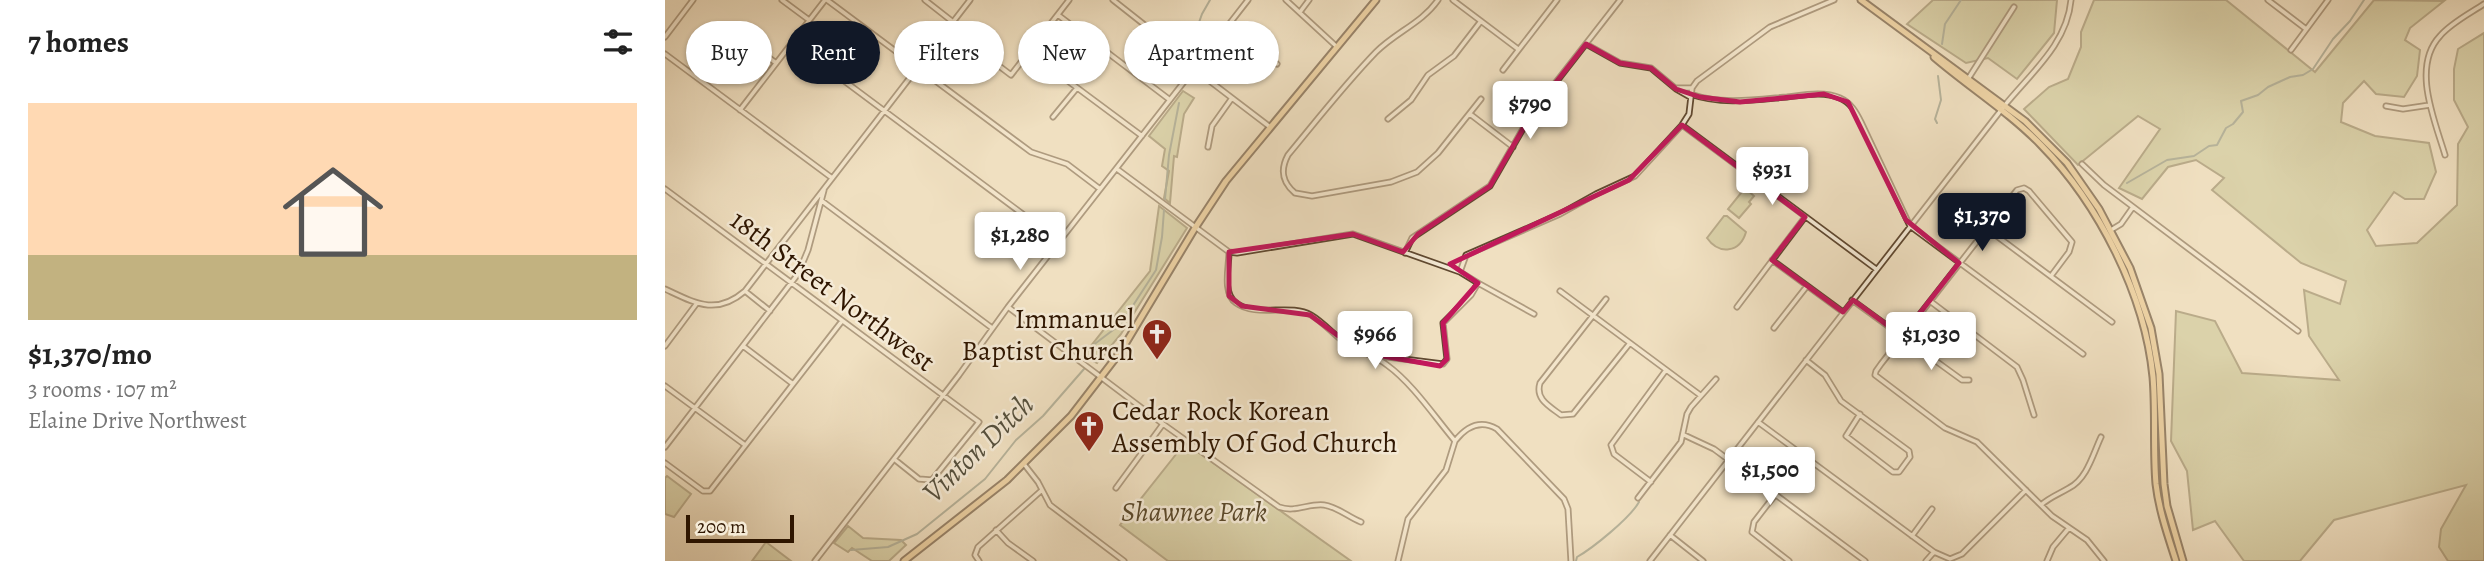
<!DOCTYPE html>
<meta charset="utf-8">
<style>
:root{--surface:#fff;--page:#f6f6f6;--text:#222;--muted:#767676;--accent:#111827}
body{margin:0;font-family:Alegreya,serif;background:var(--page);color:var(--text);height:100vh;display:flex;flex-direction:column;font-size:26px;white-space:nowrap}
*{box-sizing:border-box;margin:0}
p{font-size:23px;color:var(--muted)}
.icon{flex:none;width:38px;height:38px;fill:none;stroke:currentColor;stroke-width:2;stroke-linecap:round;stroke-linejoin:round}
.map{position:relative;flex:1;overflow:hidden}
.sheet{display:flex;flex-direction:column;background:var(--surface);width:665px}
.sheet>*{flex:none}
.top-card{position:absolute;left:21px;top:21px;width:665px;height:63px;display:flex;gap:14px}
.scale{position:absolute;left:21px;bottom:18px;width:108px;box-sizing:border-box;padding-left:7px;border:4px solid #2f1600;border-top:0;font-size:19px;line-height:24px;white-space:nowrap;color:#2f1600;-webkit-text-stroke:5px #f5ebd7;paint-order:stroke}
.price{position:absolute;translate:-50% -60px;padding:0 16px;border-radius:7px;background:#fff;color:#222;font-size:23px;line-height:46px;filter:drop-shadow(0 2px 4px #0008)}
.price::after{content:'';position:absolute;left:50%;top:42px;width:21px;height:16px;margin-left:-10px;background:inherit;clip-path:polygon(0 0,100% 0,50% 100%)}
.price.current{background:var(--accent);color:#fff}
ul{padding:0;list-style:none}
li{display:grid;align-content:center;gap:14px;height:371px;padding:0 28px}
li span{display:grid;place-items:center;height:217px;border-radius:0px;color:#555}
li>.icon{margin-inline-start:auto}
span .icon{width:126px;height:126px;fill:#fffc;stroke-width:1}
li b{font-size:30px}
h2{display:flex;justify-content:space-between;align-items:center;height:84px;padding:0 28px;font-size:30px}
.chip{padding:0 24px;border-radius:32px;background:var(--surface);box-shadow:0 2px 5px #0004;font-size:24px;line-height:63px}
.chip.current{background:var(--accent);color:#fff}
main{display:flex;flex:1;min-height:0}
.map>svg:first-child{display:block}
</style>
<main>
<section class="sheet">
<h2>7 homes<svg class="icon" aria-label="filters" viewBox="0 0 24 24"><path d="M4 7h16M4 17h16"/><circle cx="9" cy="7" r="2"/><circle cx="15" cy="17" r="2"/></svg></h2>
<ul>
<li><span style="background:linear-gradient(#ffd9b3 70%,#c2b280 0)"><svg class="icon" aria-label="home" viewBox="0 0 24 24"><path d="M3 11l9-7 9 7M6 9v11h12V9"/></svg></span><div><b>$1,370/mo</b><p>3 rooms · 107 m²</p><p>Elaine Drive Northwest</p></div></li>
</ul>
</section>
<div class="map">
<svg width="1819" height="561" viewBox="0 0 1819 561">
<rect width="100%" height="100%" fill="#f0e0c1"/>
<filter id="stains"><feTurbulence type="fractalNoise" baseFrequency=".00286" numOctaves="4"/><feColorMatrix values="0 0 0 0 .2 0 0 0 0 .09 0 0 0 0 .02 0 0 0 .5 -.17"/></filter>
<radialGradient id="worn" r=".72"><stop offset=".6" stop-color="#630" stop-opacity="0"/><stop offset="1" stop-color="#630" stop-opacity=".3"/></radialGradient>
<path fill="#c0c18e" stroke="#786c47" stroke-width="2" d="M1268 0H1392L1389 33 1352 79 1323 58 1301 63 1242 24Z
M1429 0H1561L1650 72 1709 0 1779 1 1745 28 1740 40 1755 50 1752 76 1739 97 1711 94 1699 81 1678 103 1676 122 1710 136 1764 143 1771 172 1759 199H1740L1729 192 1702 230 1711 246 1752 243 1792 205 1793 144 1803 127 1789 100V69L1793 49 1819 33V561H1783L1774 547 1776 529 1801 485 1669 520 1635 561H1579L1550 521 1528 530 1522 471 1506 441 1511 311 1550 321 1577 373 1674 380 1644 336 1639 290 1675 304 1681 281 1636 263 1547 190 1559 178 1531 160 1503 167 1477 199 1454 188 1495 129 1473 116 1413 165 1359 109 1384 87 1403 79 1416 47V32Z
M518 91 529 98 519 114 512 157 509 156 505 203 499 198 504 171 497 166 500 149 484 136Z
M1080 188 1089 196 1084 202 1086 204 1074 218 1063 209Z
M494 206 522 228 456 334 432 363 418 356 485 271Z
M1059 216H1062L1081 232C1075 253 1054 255 1042 238Z
M520 443 686 561H503L455 525Z
M2 476 26 494 9 517 0 514V478Z
M183 526 198 538 236 540 241 545 224 561H207L187 548 183 552 169 543Z
M101 542 126 561H87Z"/>
<g fill="none" stroke-linecap="round" stroke-linejoin="round">
<path stroke="#707a69" stroke-width="2" d="M1277 44 1280 24 1296 0
M521 59 537 14 545 0
M1272 123 1270 119 1276 100 1273 76
M1462 183 1502 160 1529 156 1544 146 1552 145 1561 128 1568 124 1578 112 1576 101 1593 95 1603 87 1625 77 1638 75 1648 69 1668 39 1685 21 1699 0
M500 199 504 155 514 103
M421 356 423 349 456 324 491 270 497 237 499 210
M186 550 223 547 252 534 320 479 351 440 378 416 419 369
M911 561 912 557C928 548 965 518 974 502"/>
<g stroke="#5f4830" stroke-width="7">
<path id="minor" d="M117 0 144 20
M162 0 366 152 402 164 435 189
M260 0 288 22
M448 0 500 41 480 81
M621 0 672 47
M773 0C757 23 731 32 711 52 680 84 652 120 623 155 615 170 617 182 630 193L647 196 726 182 752 172 773 153 816 99
M788 0 853 49
M1603 0 1641 29
M635 12 644 0
M393 15 505 100
M563 26 612 64
M284 28 346 75 404 0
M69 31 111 63
M0 37 28 0
M127 42 359 215
M921 44 955 63 986 68 1010 88H1027
M1626 50 1663 0
M364 52 477 136
M0 54 167 178
M529 69 605 127
M838 70 892 0
M1303 79 1349 7
M1011 89 1025 97
M1025 94C1057 105 1089 100 1122 97 1139 95 1159 91 1175 98 1186 103 1191 112 1196 122L1245 226 1418 354
M1721 106 1738 109 1765 105
M75 110 160 0
M805 114 848 147
M388 117 412 88
M723 119 746 100 763 75 789 56 816 21
M1017 125 1211 269
M543 147 547 126 567 98
M1780 155C1770 121 1746 67 1775 36 1786 23 1804 14 1819 4
M1417 164 1439 185 1633 331
M452 169 564 252 572 253 688 234 795 272 813 283 806 295 778 323 782 359 778 364 707 355
M0 189 314 422 267 480 254 479 229 459
M157 201 327 328
M1321 228 1447 322
M1446 230 1456 224 1468 207
M564 252C564 267 557 293 571 303 592 318 625 303 646 315 658 322 668 334 679 342 693 352 708 354 722 365 748 384 769 416 790 441L781 470 743 519 733 561
M740 253 747 238 825 186 867 113 955 0
M1107 260 1178 312
M795 272 801 255 895 214 931 194 970 176 1017 125 1024 114 1027 88 1032 81 1105 27 1169 0
M1386 276 1404 252 1407 242 1364 191 1359 188 1352 190 1216 364 1211 371 1210 375 1280 428 1312 442 1387 516 1422 540 1439 561
M813 283 869 314
M0 289C30 303 51 316 80 291L305 0
M80 291 105 311
M895 291 1035 395
M941 299 875 383C870 399 884 406 896 415L908 414 965 343
M1187 300 1297 380H1304
M1265 301 1352 367 1358 380 1369 415
M343 307 498 424 614 507C630 513 644 503 659 505 673 507 683 517 696 522
M1072 307 1140 217
M1109 328 1142 286
M0 346 32 303
M78 346 128 384
M1141 360 1160 375 1176 401 1244 451 1245 457 1234 472H1228L1181 436 1195 414
M0 386 80 445
M1093 422 1269 552
M1019 435 1049 449 1200 561
M790 441C801 427 815 419 832 429L899 499 903 509 906 561
M0 447 133 274 143 250 159 190
M0 463 38 491H45L177 321
M359 464 373 482 385 505 459 561
M986 482 949 454 946 445 1001 370
M451 488 498 424
M1110 495 1089 522 1087 532 1124 561
M973 498 1016 442 1022 414 1026 407 1051 379
M1376 505C1385 497 1394 494 1404 488 1422 479 1428 454 1436 437
M331 530 343 543 368 561
M1005 535 1038 561
M1247 536 1267 509
M150 561 294 375 343 307 583 0
M314 561 310 555 313 547 377 490
M985 561 1340 105C1366 73 1402 44 1406 0
M1261 561 1269 552 1285 559 1297 554 1361 490
M1382 561 1388 547 1404 528"/>
</g>
<g stroke="#2f1600" stroke-width="9">
<path id="major" d="M1196 0 1360 121 1402 163 1434 209 1465 268 1486 328 1494 374 1499 484 1502 506 1518 561
M1269 57C1304 87 1344 112 1376 145 1434 204 1480 295 1488 377 1491 412 1488 448 1491 484 1494 510 1503 536 1511 561
M239 561 342 480 406 416 456 351 530 228 561 181 711 0"/>
</g>
<use href="#minor" stroke="#f5ebd7" stroke-width="3.5"/>
<use href="#major" stroke="#e8c080" stroke-width="5"/>
</g>
<path d="M0 0H1819V561H0ZM921 44 955 63 986 68 1011 89 1035 97 1075 102 1159 94 1183 102 1241 220 1294 263 1237 336 1188 300 1178 312 1107 260 1140 217 1017 125 964 180 785 264 813 283 778 323 782 359 775 366 695 352 645 315 577 306 564 296V252L688 234 738 252 753 234 825 186 867 113Z" fill="#f0e0c1" fill-opacity=".55" fill-rule="evenodd"/>
<path fill="none" stroke="#c2185b" stroke-width="5" stroke-linejoin="round" d="M921 44 955 63 986 68 1011 89 1035 97 1075 102 1159 94 1183 102 1241 220 1294 263 1237 336 1188 300 1178 312 1107 260 1140 217 1017 125 964 180 785 264 813 283 778 323 782 359 775 366 695 352 645 315 577 306 564 296V252L688 234 738 252 753 234 825 186 867 113Z"/>
<defs>
<g id="church-pin" transform="scale(1.575)"><path d="M0 17L-7.5 6A9.5 9.5 0 1 1 7.5 6Z" fill="#8f2418" stroke="#f5ebd7"/><path d="M-1.2-6h2.4v3.5h3.3v2.4h-3.3V6h-2.4V-.1h-3.3v-2.4h3.3Z" fill="#fff"/></g>
</defs>
<g fill-rule="evenodd">
<use href="#church-pin" x="492" y="334"/>
<use href="#church-pin" x="424" y="426"/>
</g>
<g text-anchor="middle" stroke-width="5" stroke-linejoin="round" paint-order="stroke">
<g font-size="28" fill="#2f1600" stroke="#f5ebd7">
<text transform="translate(168 290) rotate(37)" y="10">18th Street Northwest</text>
</g>
<g font-size="28" fill="#2f1600" stroke="#f5ebd7" text-anchor="end">
<text x="469" y="328">Immanuel<tspan x="469" dy="32">Baptist Church</tspan></text>
<text x="447" y="420" text-anchor="start">Cedar Rock Korean<tspan x="447" dy="32">Assembly Of God Church</tspan></text>
</g>
<g font-size="28" font-style="italic" fill="#5a492b" stroke="#f5ebd7">
<text x="529" y="521">Shawnee Park</text>
</g>
<g font-size="30" font-style="italic" fill="#55503d" stroke="#f5ebd7">
<text transform="translate(313 448) rotate(-44)" y="10">Vinton Ditch</text>
</g>
</g>
<rect width="100%" height="100%" filter="url(#stains)"/>
<rect width="100%" height="100%" fill="url(#worn)"/>
</svg>
<div class="scale">200 m</div>
<b class="price" style="left:865px;top:141px">$790</b>
<b class="price" style="left:1107px;top:207px">$931</b>
<b class="price current" style="left:1317px;top:253px">$1,370</b>
<b class="price" style="left:355px;top:272px">$1,280</b>
<b class="price" style="left:710px;top:371px">$966</b>
<b class="price" style="left:1266px;top:372px">$1,030</b>
<b class="price" style="left:1105px;top:507px">$1,500</b>
<div class="top-card">
<a class="chip">Buy</a>
<a class="chip current">Rent</a>
<a class="chip">Filters</a>
<a class="chip">New</a>
<a class="chip">Apartment</a>
</div>
</div>
</main>
